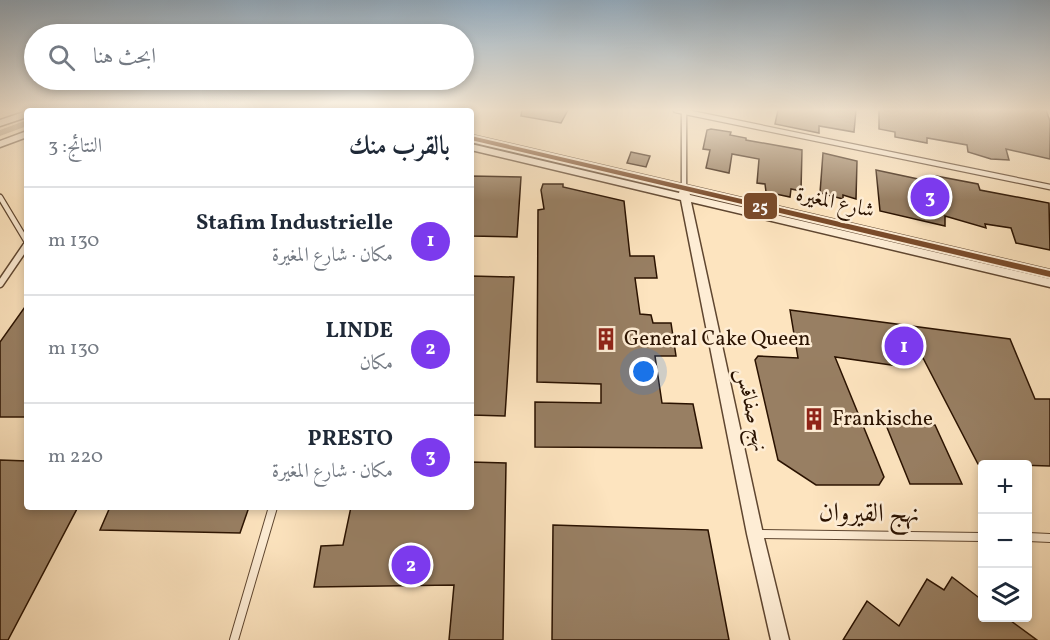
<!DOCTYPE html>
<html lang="ar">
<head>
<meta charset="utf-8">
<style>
	:root { --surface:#fff; --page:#f2f2f3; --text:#1f2937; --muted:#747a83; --line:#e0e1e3; --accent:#7c3aed }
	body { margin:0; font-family:Vollkorn,Amiri,serif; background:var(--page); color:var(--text); direction:rtl }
	.controls { position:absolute; right:18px; bottom:18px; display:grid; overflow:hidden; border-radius:6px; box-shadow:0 3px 9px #0003 }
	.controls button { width:54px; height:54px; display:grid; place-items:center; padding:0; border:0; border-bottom:2px solid var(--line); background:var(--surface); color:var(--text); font:30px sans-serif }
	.you { position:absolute; left:644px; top:372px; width:21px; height:21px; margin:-15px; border:4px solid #fff; border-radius:50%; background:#1a73e8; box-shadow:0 0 0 9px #1a73e833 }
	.badge { display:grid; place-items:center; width:39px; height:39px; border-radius:50%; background:var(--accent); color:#fff; font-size:20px; font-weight:700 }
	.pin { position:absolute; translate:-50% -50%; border:3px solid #fff; box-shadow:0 2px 6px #0006 }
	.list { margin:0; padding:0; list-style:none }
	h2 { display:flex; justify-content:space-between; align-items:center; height:78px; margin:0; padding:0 24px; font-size:26px }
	h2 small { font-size:20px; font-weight:400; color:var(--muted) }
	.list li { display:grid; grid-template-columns:39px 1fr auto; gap:18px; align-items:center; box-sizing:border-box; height:108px; padding:0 24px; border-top:2px solid var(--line) }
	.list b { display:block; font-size:22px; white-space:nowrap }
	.list p { margin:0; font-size:20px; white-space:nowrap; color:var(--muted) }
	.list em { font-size:20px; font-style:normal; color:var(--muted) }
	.icon { flex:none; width:33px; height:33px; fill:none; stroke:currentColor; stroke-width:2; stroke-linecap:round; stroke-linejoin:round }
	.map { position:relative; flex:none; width:1050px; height:640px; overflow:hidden; direction:ltr }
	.search { position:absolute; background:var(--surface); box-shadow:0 3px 9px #0003; left:24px; top:24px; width:450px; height:66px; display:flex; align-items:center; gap:15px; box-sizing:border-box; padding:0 21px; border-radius:33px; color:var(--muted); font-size:22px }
	.panel { position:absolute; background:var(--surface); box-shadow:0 3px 9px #0003; left:24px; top:108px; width:450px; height:402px; border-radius:6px; direction:rtl }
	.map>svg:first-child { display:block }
</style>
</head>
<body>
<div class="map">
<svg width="1050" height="640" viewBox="0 0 1050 640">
	<rect width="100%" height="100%" fill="#fde4bf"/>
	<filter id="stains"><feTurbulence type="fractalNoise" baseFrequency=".00333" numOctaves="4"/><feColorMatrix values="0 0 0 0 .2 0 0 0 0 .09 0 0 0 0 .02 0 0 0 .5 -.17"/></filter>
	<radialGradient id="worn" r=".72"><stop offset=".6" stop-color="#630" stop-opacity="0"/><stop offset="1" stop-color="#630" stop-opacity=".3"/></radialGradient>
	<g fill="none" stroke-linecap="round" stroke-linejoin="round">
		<g fill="#b59d7e" fill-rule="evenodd">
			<path d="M57,110H69L56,111Z"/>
			<path d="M27,120V126L0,136V130Z"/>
		</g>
	</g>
	<g fill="#987f63" stroke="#2a1200" stroke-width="1.5">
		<path d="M522,110H568L561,123L521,116Z"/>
		<path d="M778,110H856L854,132L819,126V133L775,124Z"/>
		<path d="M879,110H1046L1050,121V159L1006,149L1009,160L991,159L968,152L967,145L927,138V143L895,137V132L879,129Z"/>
		<path d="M711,129L731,132L730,135L746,138V140L802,150L801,191L791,189L790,197L766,192L765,184L757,183L759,159L732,154L729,173L706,168L710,150L703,149L707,130Z"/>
		<path d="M631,152L650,156L646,167L627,163Z"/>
		<path d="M823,153L857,161L856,199L843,195V199L820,193Z"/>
		<path d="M876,170L937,183L936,176L978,184L980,190L1049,203L1050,250L1016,243L1011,228L985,224L986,228L945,216V226L880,211Z"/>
		<path d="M471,176L521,177L517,237L471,236Z"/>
		<path d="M543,184H563V187L624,201L630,256H654L657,278H635L640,314L651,315L653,323H671L676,356H655L662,403L693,404L702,448L535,447V402L601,403V384L537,382L538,210L544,209L541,190Z"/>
		<path d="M471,276L514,277L505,416L471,415Z"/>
		<path d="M27,304V417H0V342Z"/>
		<path d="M790,310L1010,339L1035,399H1050V466L978,464L923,358L905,367L835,357L884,477L879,485H816L778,460L755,360L758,356L798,358Z"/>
		<path d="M886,425H935L962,484H910Z"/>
		<path d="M0,460L27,461V507H78L8,640H0Z"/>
		<path d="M471,462L506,463L503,640H449L454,585L314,587L321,546L343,545L351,507H471Z"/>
		<path d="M110,507H249L240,533L100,530Z"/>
		<path d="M553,525L708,530L729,640H552Z"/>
		<path d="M952,577L982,600V618H1007L1037,640H843L867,601L899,626L927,579L944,590Z"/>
	</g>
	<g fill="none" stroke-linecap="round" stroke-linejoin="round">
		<g stroke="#5f4630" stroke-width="7">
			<g id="service-far2">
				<path d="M676,110L1050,187"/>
				<path d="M684,111V187"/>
				<path d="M0,197L27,242L25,248"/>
			</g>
		</g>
		<g stroke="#5f4630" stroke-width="9">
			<path id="service-far1" d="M0,284L26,246"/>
		</g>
		<g stroke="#5f4630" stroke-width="10">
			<g id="service">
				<path d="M756,534L982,537"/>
				<path d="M1028,537L1050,538"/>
				<path d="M234,640L273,507"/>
			</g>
		</g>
		<g stroke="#5f4630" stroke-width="3">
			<g id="minor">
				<path d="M85,110H96L85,111Z"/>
				<rect x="309" y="110" width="12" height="1"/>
				<rect x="347" y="110" width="13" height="1"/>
				<path d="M27,111V117L0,126V120Z"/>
				<path d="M27,131V137L0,147V141Z"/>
				<path d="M471,135L1050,270V278L689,192L690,195L1050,279V287L691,202L763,534L789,640H771L747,534L681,200L471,150V144L679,193L680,190L471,141Z"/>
			</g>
		</g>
		<use href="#service-far2" stroke="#feedd5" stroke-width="4.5"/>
		<use href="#service-far1" stroke="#feedd5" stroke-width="6"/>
		<use href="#service" stroke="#feedd5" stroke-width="8"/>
		<use href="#minor" fill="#feedd5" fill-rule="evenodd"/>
		<g stroke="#feedd5" stroke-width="4">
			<path id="bus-1" d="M471,136L1050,271V277L471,140Z"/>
		</g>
		<use href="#bus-1" fill="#7a4b2a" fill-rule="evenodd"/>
	</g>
	<linearGradient id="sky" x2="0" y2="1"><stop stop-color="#93abbe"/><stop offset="0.55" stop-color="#fef3e2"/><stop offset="1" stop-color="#fef3e2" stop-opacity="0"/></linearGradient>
	<rect width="1050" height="200" fill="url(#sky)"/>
	<defs>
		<g id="building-bare" transform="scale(1.8)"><path d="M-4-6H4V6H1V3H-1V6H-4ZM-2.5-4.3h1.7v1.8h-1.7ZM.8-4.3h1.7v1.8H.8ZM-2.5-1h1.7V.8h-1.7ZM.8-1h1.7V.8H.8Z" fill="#8f2418" stroke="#feedd5" stroke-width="2.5" paint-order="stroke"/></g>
	</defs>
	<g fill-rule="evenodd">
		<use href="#building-bare" x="606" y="339"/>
		<use href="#building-bare" x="814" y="419"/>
	</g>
	<g text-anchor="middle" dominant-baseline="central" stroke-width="5" stroke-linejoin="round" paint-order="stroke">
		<g font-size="21" fill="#2a1200" stroke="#feedd5">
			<text transform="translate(835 203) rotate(13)">شارع المغيرة</text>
			<text transform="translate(751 410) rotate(78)">نهج صفاقس</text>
		</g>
		<g font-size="21" fill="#2a1200" stroke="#feedd5" text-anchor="start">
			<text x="624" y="339">General Cake Queen</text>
			<text x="832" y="419">Frankische</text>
		</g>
		<g font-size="26" fill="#2a1200" stroke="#feedd5">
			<text transform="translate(869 514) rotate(1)">نهج القيروان</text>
		</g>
	</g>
	<rect stroke="#feedd5" stroke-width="2" x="743" y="192" width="35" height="28" rx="6" fill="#7a4b2a"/>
	<g font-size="16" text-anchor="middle" font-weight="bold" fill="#fff">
		<text x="760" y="212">25</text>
	</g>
	<rect width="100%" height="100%" filter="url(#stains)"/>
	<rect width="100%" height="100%" fill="url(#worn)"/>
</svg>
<div class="controls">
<button>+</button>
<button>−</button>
<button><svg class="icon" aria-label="layers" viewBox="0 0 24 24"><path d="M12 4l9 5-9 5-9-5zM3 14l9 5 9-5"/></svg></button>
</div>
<div class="you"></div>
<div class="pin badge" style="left:904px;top:346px">1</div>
<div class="pin badge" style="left:411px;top:565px">2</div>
<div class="pin badge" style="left:930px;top:197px">3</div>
<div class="search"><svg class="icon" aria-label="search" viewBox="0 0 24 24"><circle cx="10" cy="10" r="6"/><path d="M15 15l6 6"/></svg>ابحث هنا</div>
<section class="panel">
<h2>بالقرب منك<small>النتائج: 3</small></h2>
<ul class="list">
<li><span class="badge">1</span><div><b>Stafim Industrielle</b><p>مكان · شارع المغيرة</p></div><em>130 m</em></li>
<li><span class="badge">2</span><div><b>LINDE</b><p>مكان</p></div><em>130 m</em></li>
<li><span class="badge">3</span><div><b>PRESTO</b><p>مكان · شارع المغيرة</p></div><em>220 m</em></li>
</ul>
</section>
</div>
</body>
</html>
